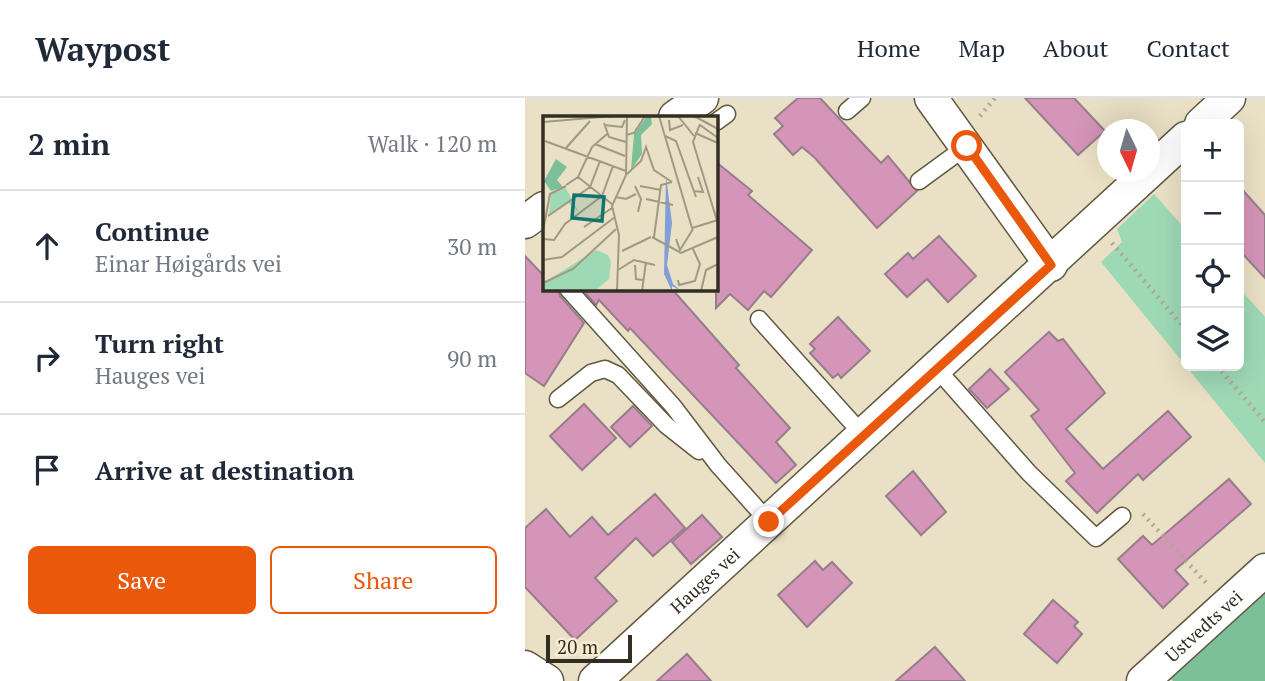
<!DOCTYPE html>
<html lang="en">
<head>
<meta charset="utf-8">
<style>
	:root { --surface:#fff; --page:#f6f6f7; --text:#1f2937; --muted:#747a83; --line:#e0e1e3; --accent:#ea580c }
	body { margin:0; font-family:"PT Serif",serif; background:var(--page); color:var(--text) }
	.controls { position:absolute; right:21px; top:21px; display:grid; overflow:hidden; border-radius:10px; box-shadow:0 7px 28px #0002 }
	.controls button { width:63px; height:63px; display:grid; place-items:center; padding:0; border:0; border-bottom:2px solid var(--line); background:var(--surface); color:var(--text); font:35px sans-serif }
	.compass { position:absolute; left:572px; top:21px; width:63px; height:63px; border-radius:50%; background:var(--surface); box-shadow:0 7px 28px #0002; rotate:175deg }
	.scale { position:absolute; left:21px; bottom:18px; width:86px; box-sizing:border-box; padding-left:7px; border:4px solid #322e23; border-top:0; font-size:19px; line-height:24px; white-space:nowrap; color:#322e23; -webkit-text-stroke:5px #f8edd2; paint-order:stroke }
	.stop { position:absolute; width:21px; height:21px; margin:-16px; border:5px solid #ea580c; border-radius:50%; background:#fff }
	.stop.end { background:#ea580c; border-color:#fff; box-shadow:0 2px 7px #0008 }
	.list { margin:0; padding:0; list-style:none }
	h2 { display:flex; justify-content:space-between; align-items:center; height:91px; margin:0; padding:0 28px; font-size:30px }
	h2 small { font-size:23px; font-weight:400; color:var(--muted) }
	.list li { display:grid; grid-template-columns:46px 1fr auto; gap:21px; align-items:center; box-sizing:border-box; height:112px; padding:0 28px; border-top:2px solid var(--line) }
	.list b { display:block; font-size:26px; white-space:nowrap }
	.list p { margin:0; font-size:23px; white-space:nowrap; color:var(--muted) }
	.list em { font-size:23px; font-style:normal; color:var(--muted) }
	.actions { display:flex; gap:14px; padding:21px 28px }
	.actions a { flex:1; padding:16px 0; border:2px solid var(--accent); border-radius:10px; text-align:center; font-size:24px; color:var(--accent) }
	.actions .main { background:var(--accent); color:#fff }
	.icon { flex:none; width:38px; height:38px; fill:none; stroke:currentColor; stroke-width:2; stroke-linecap:round; stroke-linejoin:round }
	.map { position:relative; flex:none; width:740px; height:583px; overflow:hidden }
	header { display:flex; align-items:center; gap:42px; box-sizing:border-box; height:98px; padding:0 35px; background:var(--surface); border-bottom:2px solid var(--line) }
	header strong { font-size:33px }
	nav { display:flex; gap:38px; margin-inline-start:auto; font-size:24px }
	main { display:flex }
	aside { flex:1; background:var(--surface) }
	.map>svg:first-child { display:block }
</style>
</head>
<body>
<header>
<strong>Waypost</strong>
<nav><a>Home</a><a>Map</a><a>About</a><a>Contact</a></nav>
</header>
<main>
<aside>
<h2>2 min<small>Walk · 120 m</small></h2>
<ul class="list">
<li><svg class="icon" aria-label="ahead" viewBox="0 0 24 24"><path d="M12 20V5M6 11l6-6 6 6"/></svg><div><b>Continue</b><p>Einar Høigårds vei</p></div><em>30 m</em></li>
<li><svg class="icon" aria-label="right" viewBox="0 0 24 24"><path d="M7 20v-9h11M14 6l5 5-5 5"/></svg><div><b>Turn right</b><p>Hauges vei</p></div><em>90 m</em></li>
<li><svg class="icon" aria-label="arrive" viewBox="0 0 24 24"><path d="M6 21V4h12l-3 4 3 4H6"/></svg><div><b>Arrive at destination</b></div></li>
</ul>
<div class="actions"><a class="main">Save</a><a>Share</a></div>
</aside>
<div class="map">
<svg width="740" height="583" viewBox="0 0 740 583">
	<rect width="100%" height="100%" fill="#eae0c5"/>
	<path fill="#9ed9b6" d="M629,96L661,132V268H714V190L740,219V365L576,164L597,144L592,131Z"/>
	<path fill="#7cc099" d="M740,486V583H648L644,579Z"/>
	<g fill="#d595b8" stroke="#977d8b" stroke-width="2">
		<path d="M273,0H295L356,65L363,58L392,93L352,130L290,60L277,49L268,57L249,36L258,28L250,20Z"/>
		<path d="M500,0H549L580,33L553,57Z"/>
		<path d="M191,64L227,93L223,97L287,152L246,199L239,193L223,212L205,196L191,210Z"/>
		<path d="M714,88L740,117V180L714,152Z"/>
		<path d="M414,138L451,178L423,204L402,181L382,199L360,176L383,155L388,161Z"/>
		<path d="M0,158L19,178V191H33L35,198L59,225L19,288L0,275Z"/>
		<path d="M57,191H147L214,267L211,270L265,330L251,344L271,367L251,385L105,230L103,233L74,202L71,207Z"/>
		<path d="M313,219L345,253L316,280L313,276L308,280L285,255L290,251L285,246Z"/>
		<path d="M524,234L533,243L538,241L580,295L541,331L578,371L643,313L666,339L618,382L613,376L572,415L541,383L550,375L506,318L514,312L480,274Z"/>
		<path d="M465,271L484,291L462,310L444,291Z"/>
		<path d="M59,306L91,340L57,372L25,338Z"/>
		<path d="M108,308L127,328L105,349L86,329Z"/>
		<path d="M388,373L421,414L396,437L361,398Z"/>
		<path d="M704,381L726,406L650,472L663,486L638,510L593,461L618,438L627,447Z"/>
		<path d="M130,396L160,430L128,458L111,440L70,480L92,503L50,542L0,489V430L21,411L45,439L67,419L83,437Z"/>
		<path d="M177,417L197,439L166,466L147,444Z"/>
		<path d="M290,463L298,472L307,464L327,485L282,529L253,497Z"/>
		<path d="M528,502L553,524L549,528L557,536L532,565L499,536Z"/>
		<path d="M410,549L440,583H371Z"/>
		<path d="M162,556L186,583H132Z"/>
	</g>
	<g fill="none" stroke-linecap="round" stroke-linejoin="round">
		<g stroke="#615841" stroke-width="19">
			<g id="service">
				<path d="M322,13L337,0"/>
				<path d="M191,24L202,16"/>
				<path d="M394,83L442,48"/>
				<path d="M43,191L148,308L193,367L244,424"/>
				<path d="M234,221L339,338"/>
				<path d="M412,271L504,375L571,440L597,418"/>
				<path d="M33,301L66,275L80,271L93,277L141,327L174,353"/>
			</g>
		</g>
		<g stroke="#615841" stroke-width="35">
			<g id="minor">
				<path d="M406,0L526,167"/>
				<path d="M150,19L177,0"/>
				<path d="M676,26L704,0"/>
				<path d="M0,124L19,110"/>
				<path d="M0,569L22,583"/>
				<path id="s1" d="M70,583L661,40"/>
				<path id="s2" d="M618,583L740,472"/>
			</g>
		</g>
		<g stroke="#b0a892" stroke-width="4.5" stroke-dasharray="2 5" stroke-linecap="butt">
			<path d="M455,18L470,0"/>
			<path d="M587,145L661,232"/>
			<path d="M692,268L740,324"/>
			<path d="M618,416L683,487"/>
		</g>
		<use href="#service" stroke="#fff" stroke-width="16"/>
		<use href="#minor" stroke="#fff" stroke-width="32"/>
	</g>
	<g fill="none" stroke-linecap="round" stroke-linejoin="round">
		<path stroke="#ea580c" stroke-width="9" d="M244,424L526,167L442,48"/>
	</g>
	<g text-anchor="middle" dominant-baseline="central" stroke-width="6" stroke-linejoin="round" paint-order="stroke">
		<g font-size="18" fill="#322e23" stroke="#f8edd2">
			<text stroke="none"><textPath href="#s1" startOffset="149">Hauges vei</textPath></text>
			<text stroke="none"><textPath href="#s2" startOffset="82">Ustvedts vei</textPath></text>
		</g>
	</g>
	<g transform="translate(18 18)">
		<rect width="175" height="175" fill="#eae0c5"/>
		<path d="M22,71L36,96L25,87L6,98L8,78ZM53,134L65,139L68,146L66,163L52,175H0V167Z" fill="#9ed9b6"/>
		<path d="M103,1H108L109,8L98,19L99,38L88,54L91,18ZM13,43L24,51L14,64L20,71L8,75L1,65Z" fill="#7cc099"/>
		<path d="M123,60L129,107L124,149L130,168L138,175L129,170V175L121,158Z" fill="#819fd7"/>
		<path fill="none" stroke="#a09984" stroke-width="2" d="M116,0L149,112L175,104M135,0L151,20M151,0L175,13M126,4L127,14L140,9M0,6L71,0M61,7L66,21L83,26M157,8L150,26L175,108M61,9L79,11L82,4M157,9L175,22M152,17L175,27M83,19L91,17L102,0M122,20L133,25L153,81M2,25L83,55M52,28L82,40M23,32L47,5M84,58L98,45L103,31L111,54L129,66M35,61L69,88M23,69L35,61L49,31L64,18M92,70L98,83L95,96M97,70L118,74M151,75L160,76L155,61M73,81L83,83L93,78M103,83L130,89M5,100L47,71L57,45M41,111L69,92M0,115L7,78L23,70M109,121L138,137L175,121M111,121L118,69L129,66M0,123L11,124L22,108L59,80L70,50M133,123L137,134L150,113M79,135L108,121M0,144L19,141L72,101M92,149L93,163L100,164M75,154L91,144L112,149M135,164L136,169L152,165L157,148L150,133M0,167L30,153L73,113M74,175L76,119L69,90L83,59L84,0M99,175L103,146M158,175L163,154L175,148"/>
		<path fill="#0f766e" fill-opacity="0.15" stroke="#0f766e" stroke-width="3.5" d="M31,79L61,81L59,105L29,102Z"/>
		<rect width="175" height="175" fill="none" stroke="#322e23" stroke-width="3.5"/>
	</g>
</svg>
<div class="controls">
<button>+</button>
<button>−</button>
<button><svg class="icon" aria-label="locate" viewBox="0 0 24 24"><circle cx="12" cy="12" r="6"/><path d="M12 2v4M12 18v4M2 12h4M18 12h4"/></svg></button>
<button><svg class="icon" aria-label="layers" viewBox="0 0 24 24"><path d="M12 4l9 5-9 5-9-5zM3 14l9 5 9-5"/></svg></button>
</div>
<svg class="compass" viewBox="-18 -18 36 36"><path d="M0-13l5 13h-10z" fill="#e53935"/><path d="M0 13l5-13h-10z" fill="#747a83"/></svg>
<div class="scale">20 m</div>
<div class="stop" style="left:442px;top:48px"></div>
<div class="stop end" style="left:244px;top:424px"></div>
</div>
</main>
</body>
</html>
